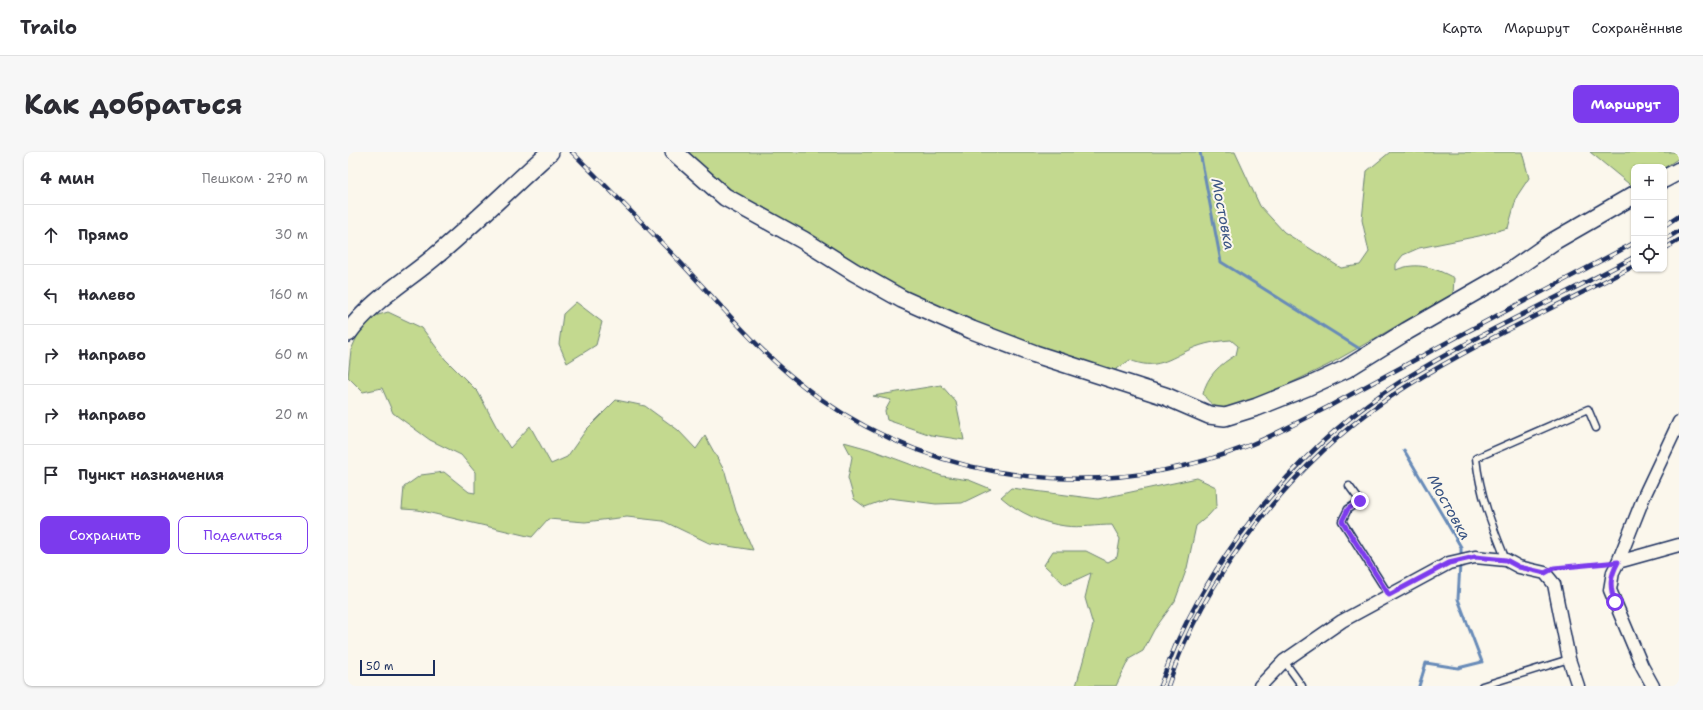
<!DOCTYPE html>
<html lang="ru">
<head>
<meta charset="utf-8">
<style>
	:root { --surface:#fff; --page:#f7f7f7; --text:#2b2b33; --muted:#7c7c81; --line:#e1e1e2; --accent:#7c3aed }
	body { margin:0; font-family:"Shantell Sans",sans-serif; background:var(--page); color:var(--text) }
	.controls { position:absolute; right:12px; top:12px; display:grid; overflow:hidden; border-radius:8px; box-shadow:0 1px 3px #0004 }
	.controls button { width:36px; height:36px; display:grid; place-items:center; padding:0; border:0; border-bottom:1px solid var(--line); background:var(--surface); color:var(--text); font:20px sans-serif }
	.scale { position:absolute; left:12px; bottom:10px; width:75px; box-sizing:border-box; padding-left:4px; border:2px solid #1b2f5e; border-top:0; font-size:11px; line-height:14px; white-space:nowrap; color:#1b2f5e; -webkit-text-stroke:3px #fbf7ec; paint-order:stroke }
	.stop { position:absolute; width:12px; height:12px; margin:-9px; border:3px solid #7c3aed; border-radius:50%; background:#fff }
	.stop.end { background:#7c3aed; border-color:#fff; box-shadow:0 1px 4px #0008 }
	.list { margin:0; padding:0; list-style:none }
	h2 { display:flex; justify-content:space-between; align-items:center; height:52px; margin:0; padding:0 16px; font-size:17px }
	h2 small { font-size:13px; font-weight:400; color:var(--muted) }
	.list li { display:grid; grid-template-columns:26px 1fr auto; gap:12px; align-items:center; box-sizing:border-box; height:60px; padding:0 16px; border-top:1px solid var(--line) }
	.list b { display:block; font-size:15px; white-space:nowrap }
	.list em { font-size:13px; font-style:normal; color:var(--muted) }
	.actions { display:flex; gap:8px; padding:12px 16px }
	.actions a { flex:1; padding:9px 0; border:1px solid var(--accent); border-radius:8px; text-align:center; font-size:14px; color:var(--accent) }
	.actions .main { background:var(--accent); color:#fff }
	.icon { flex:none; width:22px; height:22px; fill:none; stroke:currentColor; stroke-width:2; stroke-linecap:round; stroke-linejoin:round }
	.map { position:relative; flex:none; width:1331px; height:534px; overflow:hidden; border-radius:8px }
	header { display:flex; align-items:center; gap:24px; box-sizing:border-box; height:56px; padding:0 20px; background:var(--surface); border-bottom:1px solid var(--line) }
	header strong { font-size:19px }
	nav { display:flex; gap:22px; margin-inline-start:auto; font-size:14px }
	.intro { display:flex; align-items:center; justify-content:space-between; box-sizing:border-box; height:96px; padding:0 24px }
	h1 { margin:0; font-size:28px }
	.button { padding:10px 18px; border-radius:8px; background:var(--accent); color:#fff; font-size:14px; font-weight:700 }
	main { display:flex; gap:24px; padding:0 24px }
	aside { flex:1; background:var(--surface); border-radius:8px; box-shadow:0 1px 3px #0004 }
	.map>svg:first-child { display:block }
</style>
</head>
<body>
<header>
<strong>Trailo</strong>
<nav><a>Карта</a><a>Маршрут</a><a>Сохранённые</a></nav>
</header>
<div class="intro"><h1>Как добраться</h1><a class="button">Маршрут</a></div>
<main>
<aside>
<h2>4 мин<small>Пешком · 270 m</small></h2>
<ul class="list">
<li><svg class="icon" aria-label="ahead" viewBox="0 0 24 24"><path d="M12 20V5M6 11l6-6 6 6"/></svg><div><b>Прямо</b></div><em>30 m</em></li>
<li><svg class="icon" aria-label="left" viewBox="0 0 24 24"><path d="M17 20v-9H6M10 6l-5 5 5 5"/></svg><div><b>Налево</b></div><em>160 m</em></li>
<li><svg class="icon" aria-label="right" viewBox="0 0 24 24"><path d="M7 20v-9h11M14 6l5 5-5 5"/></svg><div><b>Направо</b></div><em>60 m</em></li>
<li><svg class="icon" aria-label="right" viewBox="0 0 24 24"><path d="M7 20v-9h11M14 6l5 5-5 5"/></svg><div><b>Направо</b></div><em>20 m</em></li>
<li><svg class="icon" aria-label="arrive" viewBox="0 0 24 24"><path d="M6 21V4h12l-3 4 3 4H6"/></svg><div><b>Пункт назначения</b></div></li>
</ul>
<div class="actions"><a class="main">Сохранить</a><a>Поделиться</a></div>
</aside>
<div class="map">
<svg width="1331" height="534" viewBox="0 0 1331 534">
	<rect width="100%" height="100%" fill="#fbf7ec"/>
	<filter id="ink" filterUnits="userSpaceOnUse"><feTurbulence type="fractalNoise" baseFrequency=".025" numOctaves="2"/><feDisplacementMap in="SourceGraphic" scale="8" xChannelSelector="R" yChannelSelector="G"/><feConvolveMatrix kernelMatrix="1 2 1 2 8 2 1 2 1" color-interpolation-filters="sRGB"/></filter>
	<g filter="url(#ink)">
		<g fill="#c3d98f" stroke="#6f8476">
			<path d="M326,0H887L912,54L936,80L993,116L1012,113L1021,100L1014,68L1019,19L1042,0H1174L1181,26L1169,44L1160,76L1131,84L1071,96L1055,103L1048,112V118C1069,109 1087,116 1106,126L1105,142L980,213L887,258C872,257 864,256 855,242C859,224 872,212 888,203L890,194L883,188C870,189 856,191 843,197C821,207 808,219 782,208L757,225L624,178L455,88Z"/>
			<path d="M1242,0H1331V6L1316,16L1286,15V36Z"/>
			<path d="M228,150L254,170L248,193L219,211L211,192L215,162Z"/>
			<path d="M40,160L74,176L97,207L130,240L148,274L162,296L182,274L203,312L219,305L238,278L268,248L297,254L330,278L348,297L357,284L377,320L388,359L405,398L361,391L315,369L279,365L237,370L200,367L184,385L70,358L54,357L56,335L73,323L96,320L121,340L127,341V320L113,303L82,288L45,261L34,236L15,240L0,225L3,198L17,167Z"/>
			<path d="M593,233L608,250L616,288L583,283L539,268L537,259L543,248L525,244Z"/>
			<path d="M496,290L521,297L594,324L621,328L643,337L614,351L588,352L541,346L517,355L506,347L500,326L504,305Z"/>
			<path d="M849,326L868,335L869,354L860,364L848,374L839,416L827,449L806,478L795,499L781,507L768,534H728L745,473L737,446L743,421L717,433L696,413L705,399H738L760,410L769,405L772,387L764,373C749,373 732,376 717,374C694,371 671,361 653,345L663,336L750,347Z"/>
		</g>
		<g fill="none" stroke-linecap="round" stroke-linejoin="round">
			<g stroke="#678bb8" stroke-width="3">
				<path d="M852,0L873,110L1012,197"/>
				<path d="M1056,298L1113,395V405"/>
				<path d="M1071,534L1078,511L1110,516L1134,510L1110,447L1112,412"/>
			</g>
			<g stroke="#1b2f5e" stroke-width="9">
				<g id="lane">
					<path d="M1001,334L1012,349L1000,357L994,369L1041,443"/>
					<path d="M1158,408C1144,373 1132,344 1128,306L1240,257L1248,276"/>
					<path d="M936,509L954,534"/>
					<path d="M1134,534L1221,507"/>
				</g>
			</g>
			<g stroke="#1b2f5e" stroke-width="15">
				<g id="street">
					<path d="M1270,410L1297,342L1331,270"/>
					<path d="M912,534L936,509L994,469L1101,411L1127,405L1158,408L1171,415L1197,421L1206,432L1221,507L1230,534"/>
					<path d="M1305,534L1294,514L1262,438L1265,420L1270,410L1331,393"/>
				</g>
			</g>
			<g stroke="#1b2f5e" stroke-width="20">
				<g id="secondary">
					<path d="M326,0L377,45L455,88L506,120L554,147L624,178L687,202L817,244L861,263L877,265L909,255L959,235L998,217L1059,179L1160,121L1206,89L1286,43"/>
					<path d="M1316,27L1331,19"/>
					<path d="M0,181C22,150 55,131 84,107C125,73 163,35 202,0"/>
				</g>
			</g>
			<path stroke="#1b2f5e" stroke-width="2" stroke-dasharray="3 3" stroke-linecap="butt" d="M1207,416L1258,411"/>
			<use href="#lane" stroke="#fbf7ec" stroke-width="6"/>
			<use href="#street" stroke="#fbf7ec" stroke-width="12"/>
			<use href="#secondary" stroke="#fbf7ec" stroke-width="17"/>
			<g stroke="#1b2f5e" stroke-width="4.5">
				<g id="rail">
					<path d="M224,0C261,37 297,73 333,111C377,158 417,207 470,245C598,335 757,350 902,293C929,282 954,268 980,255C1014,236 1049,218 1083,199C1151,162 1219,127 1286,91"/>
					<path d="M1316,74L1331,64"/>
					<path d="M1316,88L1331,79"/>
					<path d="M1316,97L1331,88"/>
					<path d="M812,534C818,519 823,503 830,488C878,385 958,289 1055,228C1129,182 1209,147 1286,105"/>
					<path d="M820,534C825,520 830,505 836,492C882,390 964,293 1059,234C1132,189 1210,154 1286,114"/>
				</g>
			</g>
			<use href="#rail" stroke="#fbf7ec" stroke-width="3" stroke-dasharray="9" stroke-linecap="butt"/>
		</g>
	</g>
	<g fill="none" stroke-linecap="round" stroke-linejoin="round" filter="url(#ink)">
		<path stroke="#7c3aed" stroke-width="5" d="M1012,349L1000,357L994,369L1041,443L1101,411L1127,405L1158,408L1171,415L1197,421L1206,416L1270,410C1262,425 1261,434 1267,450"/>
	</g>
	<g text-anchor="middle" dominant-baseline="central" stroke-width="4" stroke-linejoin="round" paint-order="stroke">
		<g font-size="15" font-style="italic" fill="#3a5584" stroke="#fbf7ec">
			<text transform="translate(875 62) rotate(79)">Мостовка</text>
			<text transform="translate(1101 355) rotate(61)">Мостовка</text>
		</g>
	</g>
</svg>
<div class="controls">
<button>+</button>
<button>−</button>
<button><svg class="icon" aria-label="locate" viewBox="0 0 24 24"><circle cx="12" cy="12" r="6"/><path d="M12 2v4M12 18v4M2 12h4M18 12h4"/></svg></button>
</div>
<div class="scale">50 m</div>
<div class="stop" style="left:1267px;top:450px"></div>
<div class="stop end" style="left:1012px;top:349px"></div>
</div>
</main>
</body>
</html>
